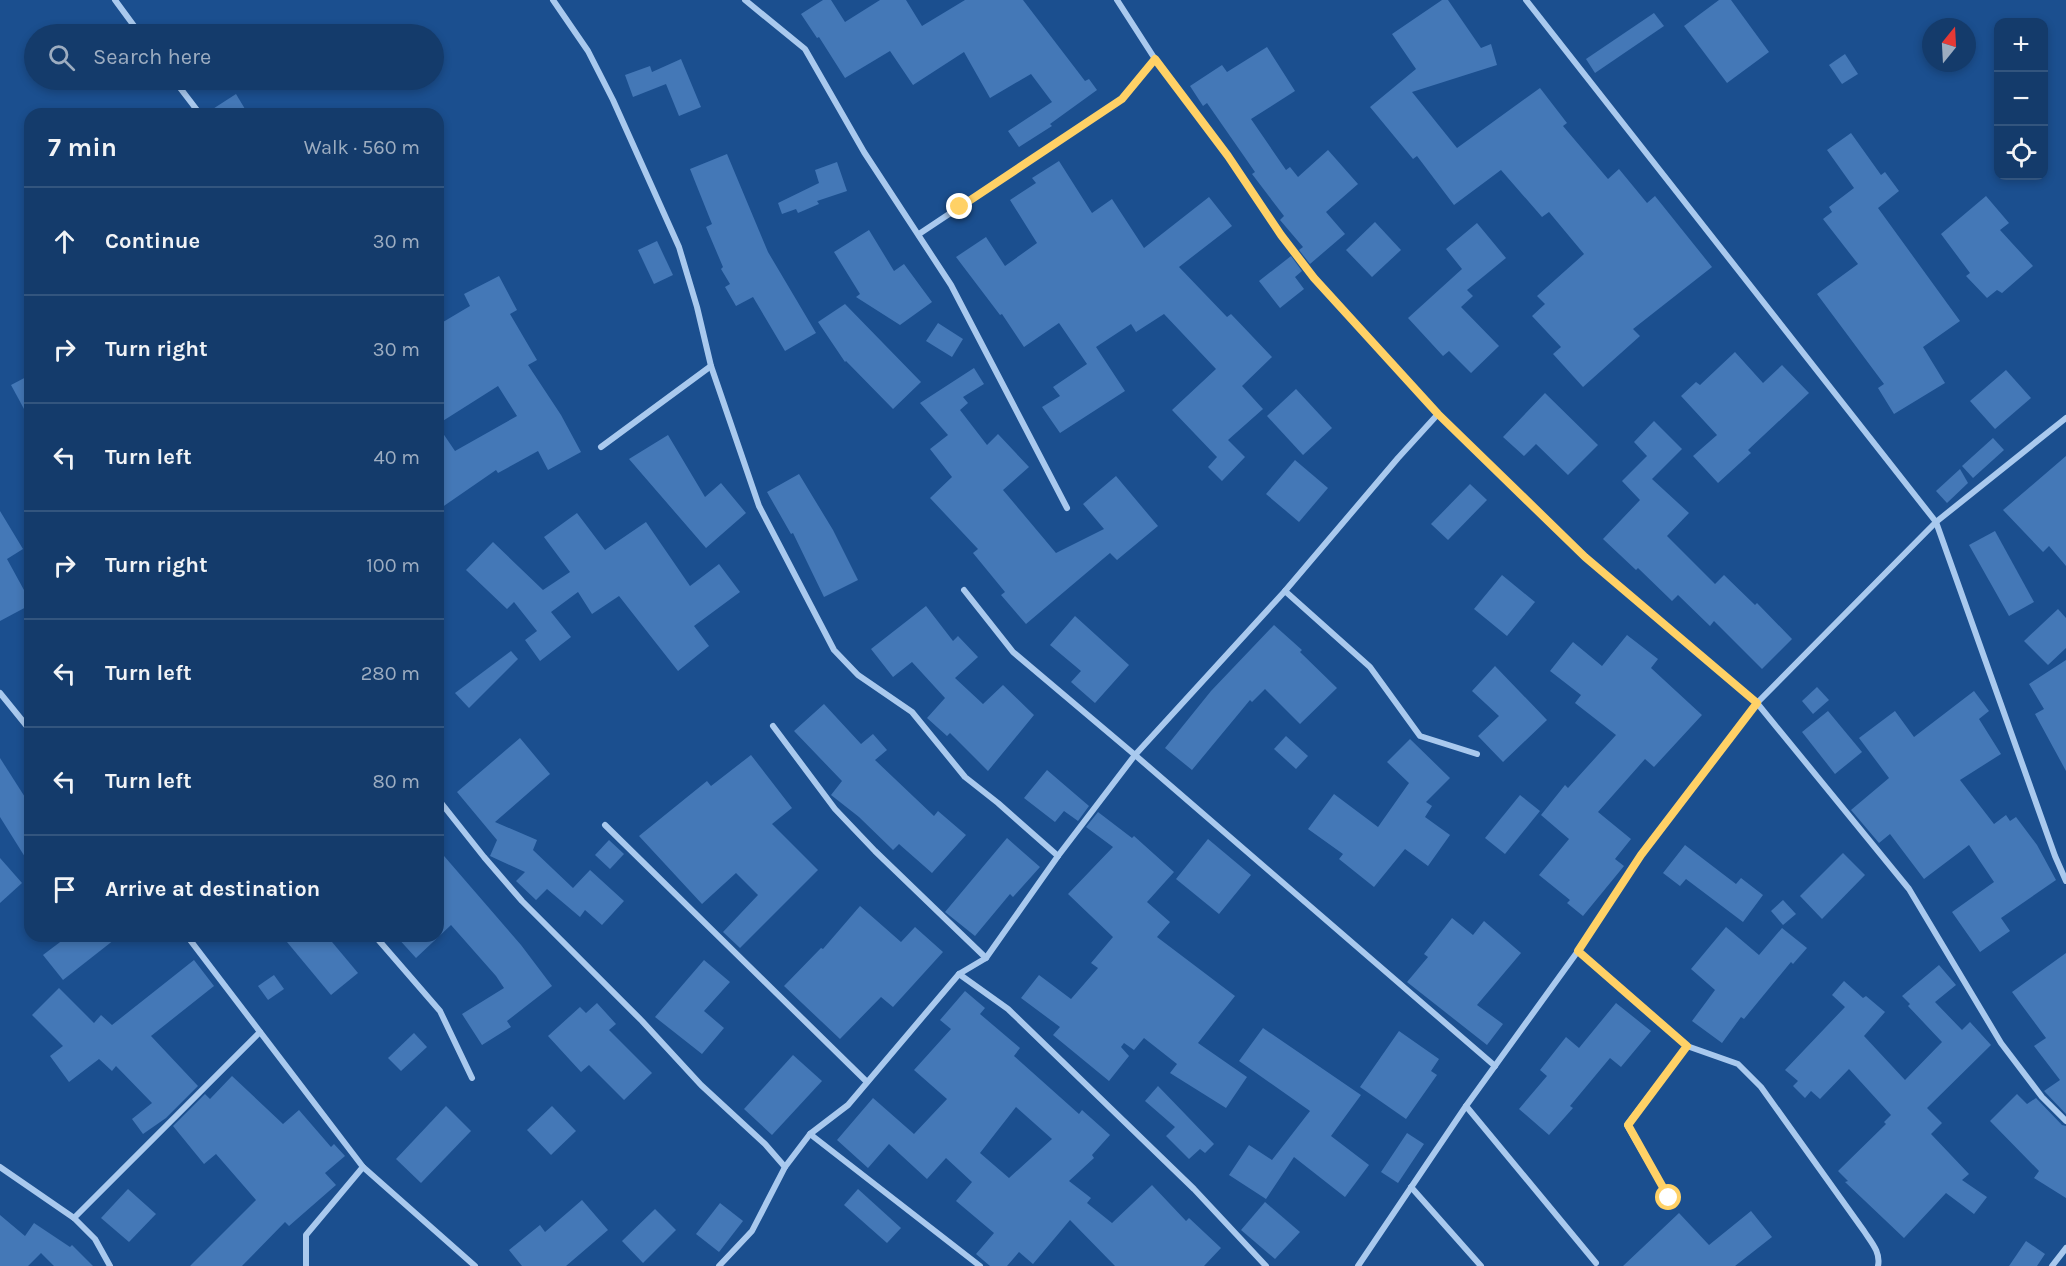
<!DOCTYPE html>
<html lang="en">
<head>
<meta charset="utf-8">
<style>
	:root { --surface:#143b6b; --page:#1d4271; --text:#f1f3f6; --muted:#9dadc1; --line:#33557e }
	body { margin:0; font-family:Karla,sans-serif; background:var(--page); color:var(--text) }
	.controls { position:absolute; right:18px; top:18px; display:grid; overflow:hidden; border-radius:12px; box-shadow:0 3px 9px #0003 }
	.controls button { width:54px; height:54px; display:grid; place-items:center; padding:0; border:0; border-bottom:2px solid var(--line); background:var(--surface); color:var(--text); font:30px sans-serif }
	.compass { position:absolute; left:1922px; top:18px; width:54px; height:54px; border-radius:50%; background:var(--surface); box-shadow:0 3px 9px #0003; rotate:18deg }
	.stop { position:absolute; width:18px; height:18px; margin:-14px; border:4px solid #ffd166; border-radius:50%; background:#fff }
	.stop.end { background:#ffd166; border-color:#fff; box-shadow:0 2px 6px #0008 }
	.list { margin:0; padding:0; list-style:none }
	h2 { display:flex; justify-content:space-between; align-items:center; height:78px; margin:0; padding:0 24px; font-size:26px }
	h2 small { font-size:20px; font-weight:400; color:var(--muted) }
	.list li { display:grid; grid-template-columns:39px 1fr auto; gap:18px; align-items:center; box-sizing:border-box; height:108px; padding:0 24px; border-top:2px solid var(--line) }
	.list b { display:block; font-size:22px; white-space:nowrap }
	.list em { font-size:20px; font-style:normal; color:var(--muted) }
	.icon { flex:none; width:33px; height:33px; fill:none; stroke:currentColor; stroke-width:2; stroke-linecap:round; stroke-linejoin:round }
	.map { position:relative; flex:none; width:2066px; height:1266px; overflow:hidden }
	.search { position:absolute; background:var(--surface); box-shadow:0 3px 9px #0003; left:24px; top:24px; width:420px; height:66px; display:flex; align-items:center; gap:15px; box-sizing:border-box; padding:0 21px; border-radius:33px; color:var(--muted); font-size:22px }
	.panel { position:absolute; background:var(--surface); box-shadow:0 3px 9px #0003; left:24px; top:108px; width:420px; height:834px; border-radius:18px }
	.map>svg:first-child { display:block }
</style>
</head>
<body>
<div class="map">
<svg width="2066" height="1266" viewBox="0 0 2066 1266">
	<rect width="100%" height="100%" fill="#1b4f8f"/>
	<g fill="#4478b7" fill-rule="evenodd">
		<path d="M823,0H831L845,22L880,0H906L922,26L965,0H1023L1085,81L1089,79L1097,90L1050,124L1052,126L1019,147L1008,131L1052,102L1031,74L990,98L964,52L913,85L890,51L845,78L819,37L817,38L801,14Z"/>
		<path d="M1442,0H1448L1481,48L1491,44L1497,65L1412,92L1457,148L1540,88L1567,123L1563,126L1608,179L1619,169L1647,203L1655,196L1712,267L1633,329L1640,336L1583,387L1553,354L1561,347L1532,316L1545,304L1537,296L1584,254L1549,212L1542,217L1501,170L1454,205L1417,156L1413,159L1370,107L1416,69L1392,34Z"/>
		<path d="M1719,0H1731L1769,52L1727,83L1684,26Z"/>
		<path d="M1654,13L1664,26L1595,73L1586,59Z"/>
		<path d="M1267,47L1295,91L1251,119L1286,170L1290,167L1298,177L1328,150L1358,184L1326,212L1345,234L1310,264L1299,250L1303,247L1280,220L1284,216L1252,174L1255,172L1207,103L1203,106L1190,86L1222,65L1227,72Z"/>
		<path d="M1845,54L1858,74L1842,84L1829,65Z"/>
		<path d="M681,59L701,107L679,116L666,84L633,97L625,75L650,66L652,72Z"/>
		<path d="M236,94L248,114H205Z"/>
		<path d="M1851,133L1881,175L1885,172L1899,191L1878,208L1960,321L1923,347L1945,383L1894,414L1878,388L1884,384L1817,294L1858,264L1823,219L1832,212L1829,207L1854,188L1827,150Z"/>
		<path d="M727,154L768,252L816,333L785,351L753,297L736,306L725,287L730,284L721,269L723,267L706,227L712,224L690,169Z"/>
		<path d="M1059,161L1092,213L1112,199L1144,248L1209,197L1232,226L1179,267L1227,317L1231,314L1272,357L1242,386L1263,409L1228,440L1245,457L1222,481L1208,467L1217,457L1172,410L1216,369L1164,314L1136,332L1131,324L1096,347L1125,391L1060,433L1042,407L1060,396L1053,387L1087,364L1059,323L1024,347L1002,314L1000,315L956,257L986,237L1005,266L1037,243L1010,200L1036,183L1032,178Z"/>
		<path d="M837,162L847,191L817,201L819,204L798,213L796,209L782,214L778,203L819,183L815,170Z"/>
		<path d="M1986,196L2009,223L2000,230L2033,266L2002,293L1997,290L1987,298L1966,276L1970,273L1941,234Z"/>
		<path d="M1375,222L1401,250L1372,277L1346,250Z"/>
		<path d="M1477,223L1506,258L1467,290L1473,296L1461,307L1499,346L1471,373L1449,351L1443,356L1408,318L1462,269L1446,249Z"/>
		<path d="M869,230L894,271L904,264L932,302L900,325L856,297L860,294L834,252Z"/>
		<path d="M657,241L673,275L654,284L638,250Z"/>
		<path d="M1291,256L1302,271L1295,277L1304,289L1280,308L1259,281Z"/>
		<path d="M499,276L517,310L510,314L537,360L528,365L561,415L581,452L548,470L538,451L498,473L496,470L438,510V426L455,451L517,416L498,386L438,424V325L470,306L464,294Z"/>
		<path d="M845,304L921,382L893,409L846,361L845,362L818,322Z"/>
		<path d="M938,323L963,339L952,357L926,341Z"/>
		<path d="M1735,352L1763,383L1782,365L1809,393L1748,450L1751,453L1718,483L1693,456L1717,435L1681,396L1696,382L1700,385Z"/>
		<path d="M974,368L984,384L963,397L968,403L960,410L987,445L998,434L1029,467L1003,490L1056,553L1104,529L1083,504L1116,476L1158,526L1117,560L1110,553L1026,624L1001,595L1005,592L973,553L978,549L930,498L952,477L930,449L948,435L920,403Z"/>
		<path d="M2006,370L2031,398L1995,429L1970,401Z"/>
		<path d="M30,375V420L11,385Z"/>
		<path d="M1296,389L1332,428L1303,455L1267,416Z"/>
		<path d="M1545,393L1598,445L1568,475L1536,444L1524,456L1503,437Z"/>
		<path d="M1654,421L1682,449L1652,479L1689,513L1667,536L1715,584L1724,575L1755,605L1757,603L1792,639L1762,669L1714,621L1710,626L1678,595L1672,601L1638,568L1636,570L1603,539L1640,500L1622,481L1647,456L1634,442Z"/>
		<path d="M668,435L705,497L721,483L746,513L706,548L629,459Z"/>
		<path d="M1993,438L2004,450L1973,478L1962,466Z"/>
		<path d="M2066,456V566L2049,546L2043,552L2003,510Z"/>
		<path d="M1295,460L1328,488L1299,522L1266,494Z"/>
		<path d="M1960,469L1968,483L1947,503L1936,491Z"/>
		<path d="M799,474L833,530L858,580L824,597L793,533L791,534L767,492Z"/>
		<path d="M1470,484L1487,500L1448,540L1431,524Z"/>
		<path d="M0,511L23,549L7,559L30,601V605L0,621Z"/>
		<path d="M577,513L605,550L646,522L690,586L719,564L740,592L694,626L709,646L678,671L619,596L592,614L578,592L551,612L571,637L540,661L525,640L537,631L514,602L507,609L466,570L493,542L543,590L570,572L544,537Z"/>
		<path d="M1995,531L2034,602L2009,616L1969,545Z"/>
		<path d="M1502,575L1535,602L1507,636L1474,609Z"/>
		<path d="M926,606L953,641L958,636L978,657L955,678L983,704L1003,685L1034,715L988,771L950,733L947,736L927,718L945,698L912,662L893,677L871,649Z"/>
		<path d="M2058,609L2066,618V648L2048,665L2024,641Z"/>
		<path d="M1075,616L1129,665L1095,703L1071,682L1081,671L1050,645Z"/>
		<path d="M1274,625L1302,650L1300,652L1337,688L1300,724L1265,689L1252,702L1250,700L1192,770L1165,748L1211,691Z"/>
		<path d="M1627,635L1658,659L1651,668L1702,715L1654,767L1645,759L1598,812L1631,839L1615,859L1624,866L1583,916L1567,903L1570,900L1539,875L1569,839L1541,815L1565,785L1568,788L1616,735L1575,703L1581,695L1550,671L1573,642L1602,666Z"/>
		<path d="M511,651L518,659L469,708L455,693Z"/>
		<path d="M2066,660V771L2035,714L2044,709L2029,684Z"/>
		<path d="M1495,666L1547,720L1503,762L1478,736L1499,716L1472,691Z"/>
		<path d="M1817,687L1829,700L1813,714L1802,701Z"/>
		<path d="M1974,691L1989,711L1979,719L2001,754L1960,780L1994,824L2006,815L2010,821L2016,817L2037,845L2056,880L2001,918L2010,931L1980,952L1952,912L1994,882L1969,845L1924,879L1890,834L1879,843L1851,810L1889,778L1859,738L1895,711L1914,737Z"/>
		<path d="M824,704L861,744L873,734L887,750L875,760L934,816L938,811L966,835L932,873L899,844L893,850L859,817L831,795L842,781L794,731Z"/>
		<path d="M1828,711L1862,752L1835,774L1802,732Z"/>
		<path d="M1286,736L1308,756L1296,769L1274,749Z"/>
		<path d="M520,738L550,774L495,822L537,840L533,850L573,888L590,870L624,901L602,925L585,910L580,917L547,889L536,900L516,881L525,872L490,856L497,840L457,792Z"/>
		<path d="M1410,739L1450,778L1426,802L1432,806L1425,817L1450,835L1428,866L1405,849L1374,887L1339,859L1343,854L1308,829L1334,794L1378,827L1409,783L1387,762Z"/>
		<path d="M751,755L792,808L772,824L818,870L740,948L723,932L758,895L736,873L702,904L639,836L707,781L711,786Z"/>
		<path d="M0,758L30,805V865L0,817Z"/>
		<path d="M1047,770L1089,806L1078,821L1064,811L1055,822L1024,798Z"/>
		<path d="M1520,795L1540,811L1505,854L1485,838Z"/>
		<path d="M1098,812L1132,838L1134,836L1174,872L1147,902L1170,922L1157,937L1235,996L1198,1043L1247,1077L1226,1108L1170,1073L1177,1064L1144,1038L1134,1050L1124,1043L1121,1047L1129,1056L1109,1081L1053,1035L1060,1027L1021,998L1039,975L1071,999L1098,968L1091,963L1113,937L1068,894L1113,847L1086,827Z"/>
		<path d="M1007,838L1040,867L1013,897L1010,894L975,936L945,912Z"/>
		<path d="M1208,839L1251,875L1219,914L1176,879Z"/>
		<path d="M609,840L624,854L610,869L595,855Z"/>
		<path d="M1685,845L1736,884L1741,878L1763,895L1743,922L1686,879L1680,886L1663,873Z"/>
		<path d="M438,849L521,945L552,986L507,1021L511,1027L482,1045L462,1014L504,988L496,976L451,925L416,958L396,936H438Z"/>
		<path d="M1843,853L1865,875L1822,919L1800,896Z"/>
		<path d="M0,858L22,883L0,903Z"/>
		<path d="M1783,900L1796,914L1783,925L1771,911Z"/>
		<path d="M860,906L901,942L915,927L943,952L893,1007L881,997L840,1039L784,986L821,948L823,949Z"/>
		<path d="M1452,918L1473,935L1484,921L1521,953L1477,1005L1503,1024L1487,1045L1407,982L1428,957L1424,954Z"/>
		<path d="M1726,927L1759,955L1782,928L1807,948L1793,964L1791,962L1744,1019L1741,1017L1722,1043L1692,1021L1715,990L1691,969Z"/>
		<path d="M68,936H119L63,980L43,955Z"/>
		<path d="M282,936H327L358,973L331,995Z"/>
		<path d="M2066,953V1114L2044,1091L2060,1080L2034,1046L2046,1038L2012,992Z"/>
		<path d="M194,960L214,986L151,1036L198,1086L166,1118L143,1134L132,1119L152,1103L116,1066L112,1071L99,1059L69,1082L50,1056L63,1046L32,1015L59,988L94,1023L101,1015L112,1025Z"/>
		<path d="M704,960L730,982L704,1011L724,1028L702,1054L655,1017Z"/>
		<path d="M1939,965L1956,985L1935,1002L1962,1030L1970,1022L1991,1045L1927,1108L1942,1123L1931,1134L1969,1174L1962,1180L1987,1197L1974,1214L1946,1193L1904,1238L1845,1182L1848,1181L1838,1171L1886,1124L1884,1122L1891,1115L1849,1069L1820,1099L1811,1091L1805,1098L1793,1086L1798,1081L1785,1070L1845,1007L1832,995L1844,981L1863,998L1866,996L1885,1012L1864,1036L1905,1080L1942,1042L1908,1006L1910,1004L1902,996Z"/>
		<path d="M274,975L284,989L268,1000L258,986Z"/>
		<path d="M965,991L985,1008L980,1014L1020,1048L1014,1056L1079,1114L1082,1110L1110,1135L1092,1155L1094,1158L1069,1181L1091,1198L1087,1203L1112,1223L1152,1185L1186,1221L1189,1218L1221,1248L1204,1266H1115L1070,1220L1033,1264L1019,1252L1007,1266H990L976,1254L994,1233L956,1201L972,1182L946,1158L927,1179L889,1144L868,1168L837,1140L873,1098L914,1134L947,1099L914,1070L951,1029L940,1020ZM1016,1107L1052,1139L1009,1178L980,1153Z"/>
		<path d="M597,1003L616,1024L609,1030L652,1073L624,1100L589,1065L581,1072L548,1036L580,1007L586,1013Z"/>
		<path d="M1616,1003L1651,1031L1621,1067L1610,1058L1570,1106L1573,1108L1549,1135L1519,1109L1547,1076L1540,1070L1566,1037L1579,1048Z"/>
		<path d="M1263,1028L1361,1095L1331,1136L1369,1165L1345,1197L1294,1157L1266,1199L1229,1175L1249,1145L1272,1160L1310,1111L1239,1061Z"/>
		<path d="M1399,1031L1439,1059L1431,1071L1437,1075L1406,1119L1360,1087Z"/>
		<path d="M414,1033L427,1047L401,1071L388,1058Z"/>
		<path d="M793,1055L822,1081L772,1135L744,1109Z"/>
		<path d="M232,1076L283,1124L299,1110L331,1147L334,1144L345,1156L325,1173L336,1185L289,1226L285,1222L242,1266H190L256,1200L216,1154L204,1164L173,1126L205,1094L210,1099Z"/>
		<path d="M1158,1086L1214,1144L1205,1153L1200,1149L1189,1159L1166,1136L1175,1127L1145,1101Z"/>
		<path d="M2017,1094L2027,1104L2036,1098L2062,1125L2066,1126V1198L2034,1178L2039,1171L1990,1121Z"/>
		<path d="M446,1106L471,1131L421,1183L396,1159Z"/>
		<path d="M552,1106L576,1131L551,1155L527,1130Z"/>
		<path d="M1407,1133L1424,1144L1398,1183L1381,1172Z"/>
		<path d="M128,1189L156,1214L129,1242L101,1218Z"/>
		<path d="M858,1189L901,1228L887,1243L844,1205Z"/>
		<path d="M582,1200L608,1230L566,1266H522L509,1250L540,1225L545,1232Z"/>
		<path d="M1265,1202L1300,1232L1275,1259L1241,1230Z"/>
		<path d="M720,1203L743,1221L719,1252L696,1234Z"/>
		<path d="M655,1209L676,1230L643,1263L622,1241Z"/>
		<path d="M1751,1211L1772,1237L1735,1266H1623L1679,1213L1709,1245Z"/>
		<path d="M0,1215L25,1236L34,1223L70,1247L72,1245L93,1266H54L41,1253L28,1266H0Z"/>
		<path d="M2026,1241L2045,1254L2037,1266H2009Z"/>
	</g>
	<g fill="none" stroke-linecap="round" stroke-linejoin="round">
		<g stroke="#a9c9ee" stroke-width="6">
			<path d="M115,0L140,34"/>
			<path d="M553,0L588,51L613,100L679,247L697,307L711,366L759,506L834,650L858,675L912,712L965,777L998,803L1058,856"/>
			<path d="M745,0L805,49L864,152L951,285L1067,508"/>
			<path d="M1117,0L1155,59L1228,156L1281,235L1314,278L1438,414L1585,557L1757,703L1909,889L2001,1043L2042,1097L2066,1121"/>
			<path d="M1526,0L1936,522L2055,856L2066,881"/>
			<path d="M174,80L200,114"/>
			<path d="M919,234L1122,99L1155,59"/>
			<path d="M601,447L711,366"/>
			<path d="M964,590L1013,652L1135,755L1495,1066"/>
			<path d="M1285,591L1370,667L1420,736L1477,754"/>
			<path d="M0,693L30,730"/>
			<path d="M773,726L835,809L875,851L986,958"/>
			<path d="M438,799L484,857L522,901L642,1021L701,1085L765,1144L785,1167"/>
			<path d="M605,825L867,1082"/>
			<path d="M187,936L363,1167L306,1235V1266"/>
			<path d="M375,936L440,1011L472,1078"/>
			<path d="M1578,951L1687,1046L1738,1064L1761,1087L1864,1231C1871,1242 1881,1252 1878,1266"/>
			<path d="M959,974L1008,1009L1194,1189L1266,1266"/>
			<path d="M1466,1106L1596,1263"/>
			<path d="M810,1134L980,1266"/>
			<path d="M0,1167L74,1218"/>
			<path d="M363,1167L475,1266"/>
			<path d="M1411,1187L1481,1266"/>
			<path d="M1669,1198L1627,1125L1687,1046"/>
			<path d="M110,1266L95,1239L74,1218L260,1032"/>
			<path d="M719,1266L752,1231L785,1167L810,1134L848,1105L959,974L986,958L1058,856L1135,755L1285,591L1398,458L1438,414"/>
			<path d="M1358,1266L1466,1106L1578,951L1641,855L1757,703L1936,522L2066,418"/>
			<path d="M2052,1266L2066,1248"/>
		</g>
	</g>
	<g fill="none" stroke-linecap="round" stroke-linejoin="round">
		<path stroke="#ffd166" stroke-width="8" d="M960,207L1122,99L1155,59L1228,156L1281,235L1314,278L1438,414L1585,557L1757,703L1641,855L1578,951L1687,1046L1628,1125L1669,1198"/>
	</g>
</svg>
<div class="controls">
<button>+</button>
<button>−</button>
<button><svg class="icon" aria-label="locate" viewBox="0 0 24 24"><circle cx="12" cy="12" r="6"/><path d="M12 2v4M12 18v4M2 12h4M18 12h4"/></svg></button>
</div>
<svg class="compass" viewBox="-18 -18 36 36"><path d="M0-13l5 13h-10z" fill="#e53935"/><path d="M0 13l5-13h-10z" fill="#9dadc1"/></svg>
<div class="stop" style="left:1669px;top:1198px"></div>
<div class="stop end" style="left:960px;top:207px"></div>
<div class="search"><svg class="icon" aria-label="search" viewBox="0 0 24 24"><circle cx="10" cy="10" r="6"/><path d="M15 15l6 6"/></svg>Search here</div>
<section class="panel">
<h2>7 min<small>Walk · 560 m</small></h2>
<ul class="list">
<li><svg class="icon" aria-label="ahead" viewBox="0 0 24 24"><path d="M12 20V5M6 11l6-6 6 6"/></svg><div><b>Continue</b></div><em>30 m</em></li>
<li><svg class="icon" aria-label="right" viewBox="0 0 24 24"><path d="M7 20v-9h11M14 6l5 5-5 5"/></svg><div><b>Turn right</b></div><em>30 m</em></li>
<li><svg class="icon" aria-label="left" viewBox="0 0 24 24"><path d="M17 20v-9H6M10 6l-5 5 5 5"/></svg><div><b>Turn left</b></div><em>40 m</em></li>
<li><svg class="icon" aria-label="right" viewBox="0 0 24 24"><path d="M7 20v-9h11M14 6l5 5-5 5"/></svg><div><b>Turn right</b></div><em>100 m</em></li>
<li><svg class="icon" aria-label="left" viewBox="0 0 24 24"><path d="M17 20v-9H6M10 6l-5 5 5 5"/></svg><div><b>Turn left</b></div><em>280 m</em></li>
<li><svg class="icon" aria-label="left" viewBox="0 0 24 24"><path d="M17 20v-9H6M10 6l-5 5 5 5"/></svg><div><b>Turn left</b></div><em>80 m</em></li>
<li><svg class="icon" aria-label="arrive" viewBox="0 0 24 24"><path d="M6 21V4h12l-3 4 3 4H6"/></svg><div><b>Arrive at destination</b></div></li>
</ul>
</section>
</div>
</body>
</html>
